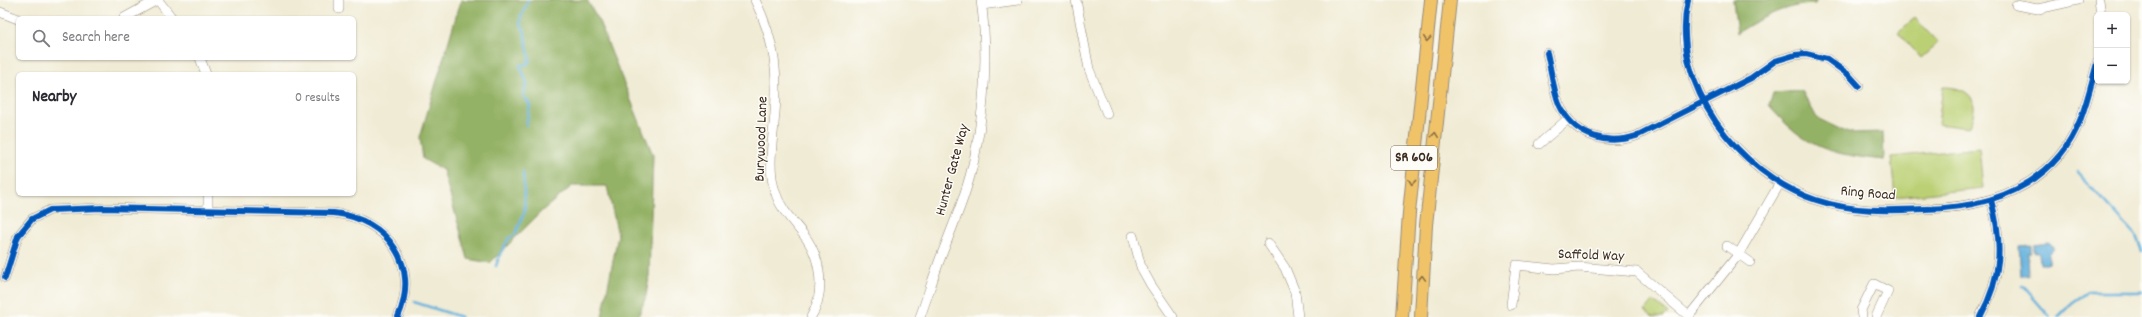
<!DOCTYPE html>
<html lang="en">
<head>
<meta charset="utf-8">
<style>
	:root { --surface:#fff; --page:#f7f7f7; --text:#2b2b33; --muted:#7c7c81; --line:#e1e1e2 }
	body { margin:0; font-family:Dekko,sans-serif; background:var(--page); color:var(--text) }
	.controls { position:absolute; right:12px; top:12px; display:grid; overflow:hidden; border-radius:6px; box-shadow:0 1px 3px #0004 }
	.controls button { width:36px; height:36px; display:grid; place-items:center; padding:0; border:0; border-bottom:1px solid var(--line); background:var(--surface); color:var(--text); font:20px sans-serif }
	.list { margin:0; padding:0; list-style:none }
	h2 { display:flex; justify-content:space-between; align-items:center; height:52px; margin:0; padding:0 16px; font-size:17px }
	h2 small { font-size:13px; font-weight:400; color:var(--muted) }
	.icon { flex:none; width:22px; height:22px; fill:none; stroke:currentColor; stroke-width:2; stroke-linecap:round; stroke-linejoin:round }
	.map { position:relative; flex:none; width:2142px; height:317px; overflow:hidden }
	.search { position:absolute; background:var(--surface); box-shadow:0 1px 3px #0004; left:16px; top:16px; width:340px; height:44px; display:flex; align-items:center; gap:10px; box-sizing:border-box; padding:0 14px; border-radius:6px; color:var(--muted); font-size:15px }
	.panel { position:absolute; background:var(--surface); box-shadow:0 1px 3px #0004; left:16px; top:72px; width:340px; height:124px; border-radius:6px }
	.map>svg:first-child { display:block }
</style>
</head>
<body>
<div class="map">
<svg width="2142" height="317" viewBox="0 0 2142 317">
	<rect width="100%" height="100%" fill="#fdfcf7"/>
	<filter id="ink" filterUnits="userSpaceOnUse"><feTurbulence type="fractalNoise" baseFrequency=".025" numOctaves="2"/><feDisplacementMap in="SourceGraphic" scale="8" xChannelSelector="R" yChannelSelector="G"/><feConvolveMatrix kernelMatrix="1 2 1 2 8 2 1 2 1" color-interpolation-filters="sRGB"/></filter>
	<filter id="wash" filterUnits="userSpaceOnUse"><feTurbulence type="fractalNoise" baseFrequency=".012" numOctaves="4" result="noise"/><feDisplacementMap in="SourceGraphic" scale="16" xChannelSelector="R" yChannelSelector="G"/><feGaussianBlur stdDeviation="0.9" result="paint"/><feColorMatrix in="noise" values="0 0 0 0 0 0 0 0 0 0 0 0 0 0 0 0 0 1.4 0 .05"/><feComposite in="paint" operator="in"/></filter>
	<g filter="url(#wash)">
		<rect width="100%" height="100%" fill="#f0ebd4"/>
		<g fill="#bbd074" stroke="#7b7d49">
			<path d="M1915,18L1938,43L1921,58L1898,32Z"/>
			<path d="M1943,87C1971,87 1982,102 1968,128L1938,124Z"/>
			<path d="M1979,148L1983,188L1895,197L1891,157Z"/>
			<path d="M1653,301L1668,313L1664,317H1653L1645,311Z"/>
		</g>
		<g fill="#94b266" stroke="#686e42">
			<path d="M461,0H587L598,19L653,155L649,277L646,296L638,317H602L618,235L607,186H572L543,210L490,263L468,259L443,170L423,159L420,137Z"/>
			<path d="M1733,0H1816L1815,4C1784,5 1763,17 1737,33Z"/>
			<path d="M1802,91L1817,118L1848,133L1883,132L1884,160C1829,154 1807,149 1769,106L1773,93Z"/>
		</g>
		<g fill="#64b1dd" stroke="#506e7e">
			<path d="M2049,243L2054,249L2049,254V262L2047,264H2040L2039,255L2034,252V245Z"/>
			<path d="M2031,245V253H2028L2029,276H2021L2019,246Z"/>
		</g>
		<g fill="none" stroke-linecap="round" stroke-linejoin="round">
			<g stroke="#64b1dd" stroke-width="2.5">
				<path d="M526,125L530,105L523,95L527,84L520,65L527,64L530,60L524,30L520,23L521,17L528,1"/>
				<path d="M2077,172L2136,236L2142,251"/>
				<path d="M496,266L500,254L509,238L515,235L525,211L523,172"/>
				<path d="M2023,286L2050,317"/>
				<path d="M414,302L461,317"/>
				<path d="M2058,317L2073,302L2088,292H2142"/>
			</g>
		</g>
	</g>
	<g filter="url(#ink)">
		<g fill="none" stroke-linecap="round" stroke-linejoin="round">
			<g stroke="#968a79" stroke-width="10">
				<g id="minor">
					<path d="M158,0L172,18"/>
					<path d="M755,0C776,43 779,77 774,124C772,145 768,170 775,191C780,209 792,220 803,234C821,256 826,292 811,317"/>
					<path d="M1076,0L1089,69L1107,114"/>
					<path d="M1688,0C1669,85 1739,174 1816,200C1852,212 1887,211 1924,209C1975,208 2026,196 2060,155C2082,129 2088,95 2097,63"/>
					<path d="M2099,0L2101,15"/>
					<path d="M982,5L1018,0"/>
					<path d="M2016,5L2038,9L2078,0"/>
					<path d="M339,9V0"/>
					<path d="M0,12L18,19"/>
					<path d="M124,18L157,0"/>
					<path d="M1547,53C1551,70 1553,88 1559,104C1573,135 1605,146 1636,136L1751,78L1775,61L1795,55L1806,54L1827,59L1849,75L1859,86"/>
					<path d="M200,58L206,74"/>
					<path d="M1539,144L1568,119"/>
					<path d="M208,194V211"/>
					<path d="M1133,236L1141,267L1151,285L1173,317"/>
					<path d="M1268,243L1285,268L1295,292L1298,317"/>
					<path d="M1727,246L1750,262"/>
					<path d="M5,278L18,236L32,219L50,210L102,208L334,213C387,219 421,265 398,317"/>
					<path d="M1511,305L1516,265L1554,269L1579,267L1637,272L1690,317"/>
					<path d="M920,317C927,298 933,278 940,259C953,225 968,191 975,155C985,105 988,51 981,0"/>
					<path d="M1688,317L1738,255L1780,183"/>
					<path d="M1862,317L1861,310L1874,284L1888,291L1876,317"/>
					<path d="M1980,317C2002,277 2003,243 1991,200"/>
				</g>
			</g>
			<g stroke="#968a79" stroke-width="14">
				<g id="major">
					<path d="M1402,317L1409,213L1431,0"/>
					<path d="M1421,317L1426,225L1450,0"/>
				</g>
			</g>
			<use href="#minor" stroke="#fff" stroke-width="9"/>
			<use href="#major" stroke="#f0c369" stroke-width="12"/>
			<g stroke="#fdfcf7" stroke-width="8">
				<g id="cycleway">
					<path d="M1688,0C1669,85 1739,174 1816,200C1852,212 1887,211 1924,209C1975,208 2026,196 2060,155C2082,129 2088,95 2097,63"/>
					<path d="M1547,53C1551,70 1553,88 1559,104C1573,135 1605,146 1636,136L1751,78L1775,61L1795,55L1806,54L1827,59L1849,75L1859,86"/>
					<path d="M5,278L18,236L32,219L50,210L102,208L334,213C387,219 421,265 398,317"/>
					<path d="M1980,317C2002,277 2003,243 1991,200"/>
				</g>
			</g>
			<use href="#cycleway" stroke="#0057b8" stroke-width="6"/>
		</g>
		<defs><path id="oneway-chevron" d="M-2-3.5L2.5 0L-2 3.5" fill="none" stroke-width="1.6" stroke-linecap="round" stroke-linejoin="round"/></defs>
		<g stroke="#8c6f40">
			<use href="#oneway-chevron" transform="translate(1427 39) rotate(96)"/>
			<use href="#oneway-chevron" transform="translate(1435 135) rotate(-84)"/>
			<use href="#oneway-chevron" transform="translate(1412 182) rotate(96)"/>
			<use href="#oneway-chevron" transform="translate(1422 278) rotate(-88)"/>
		</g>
	</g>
	<g text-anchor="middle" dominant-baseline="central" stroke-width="3" stroke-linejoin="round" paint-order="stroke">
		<rect fill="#fdfcf7" stroke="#75695f" stroke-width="1" x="1391" y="146" width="46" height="24" rx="3"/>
		<g font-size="14" font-weight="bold" fill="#3b2a1e">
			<text x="1414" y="158">SR 606</text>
		</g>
		<g font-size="15" fill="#3b2a1e" stroke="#fdfcf7">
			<text transform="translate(762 139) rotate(-88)">Burywood Lane</text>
			<text transform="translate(953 170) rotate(-75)">Hunter Gate Way</text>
			<text transform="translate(1868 194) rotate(5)">Ring Road</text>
			<text transform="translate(1591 256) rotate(2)">Saffold Way</text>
		</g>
	</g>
</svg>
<div class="controls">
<button>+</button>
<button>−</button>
</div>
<div class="search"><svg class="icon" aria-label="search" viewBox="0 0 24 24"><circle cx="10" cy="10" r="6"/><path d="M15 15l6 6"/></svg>Search here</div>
<section class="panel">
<h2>Nearby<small>0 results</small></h2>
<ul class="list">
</ul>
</section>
</div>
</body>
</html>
